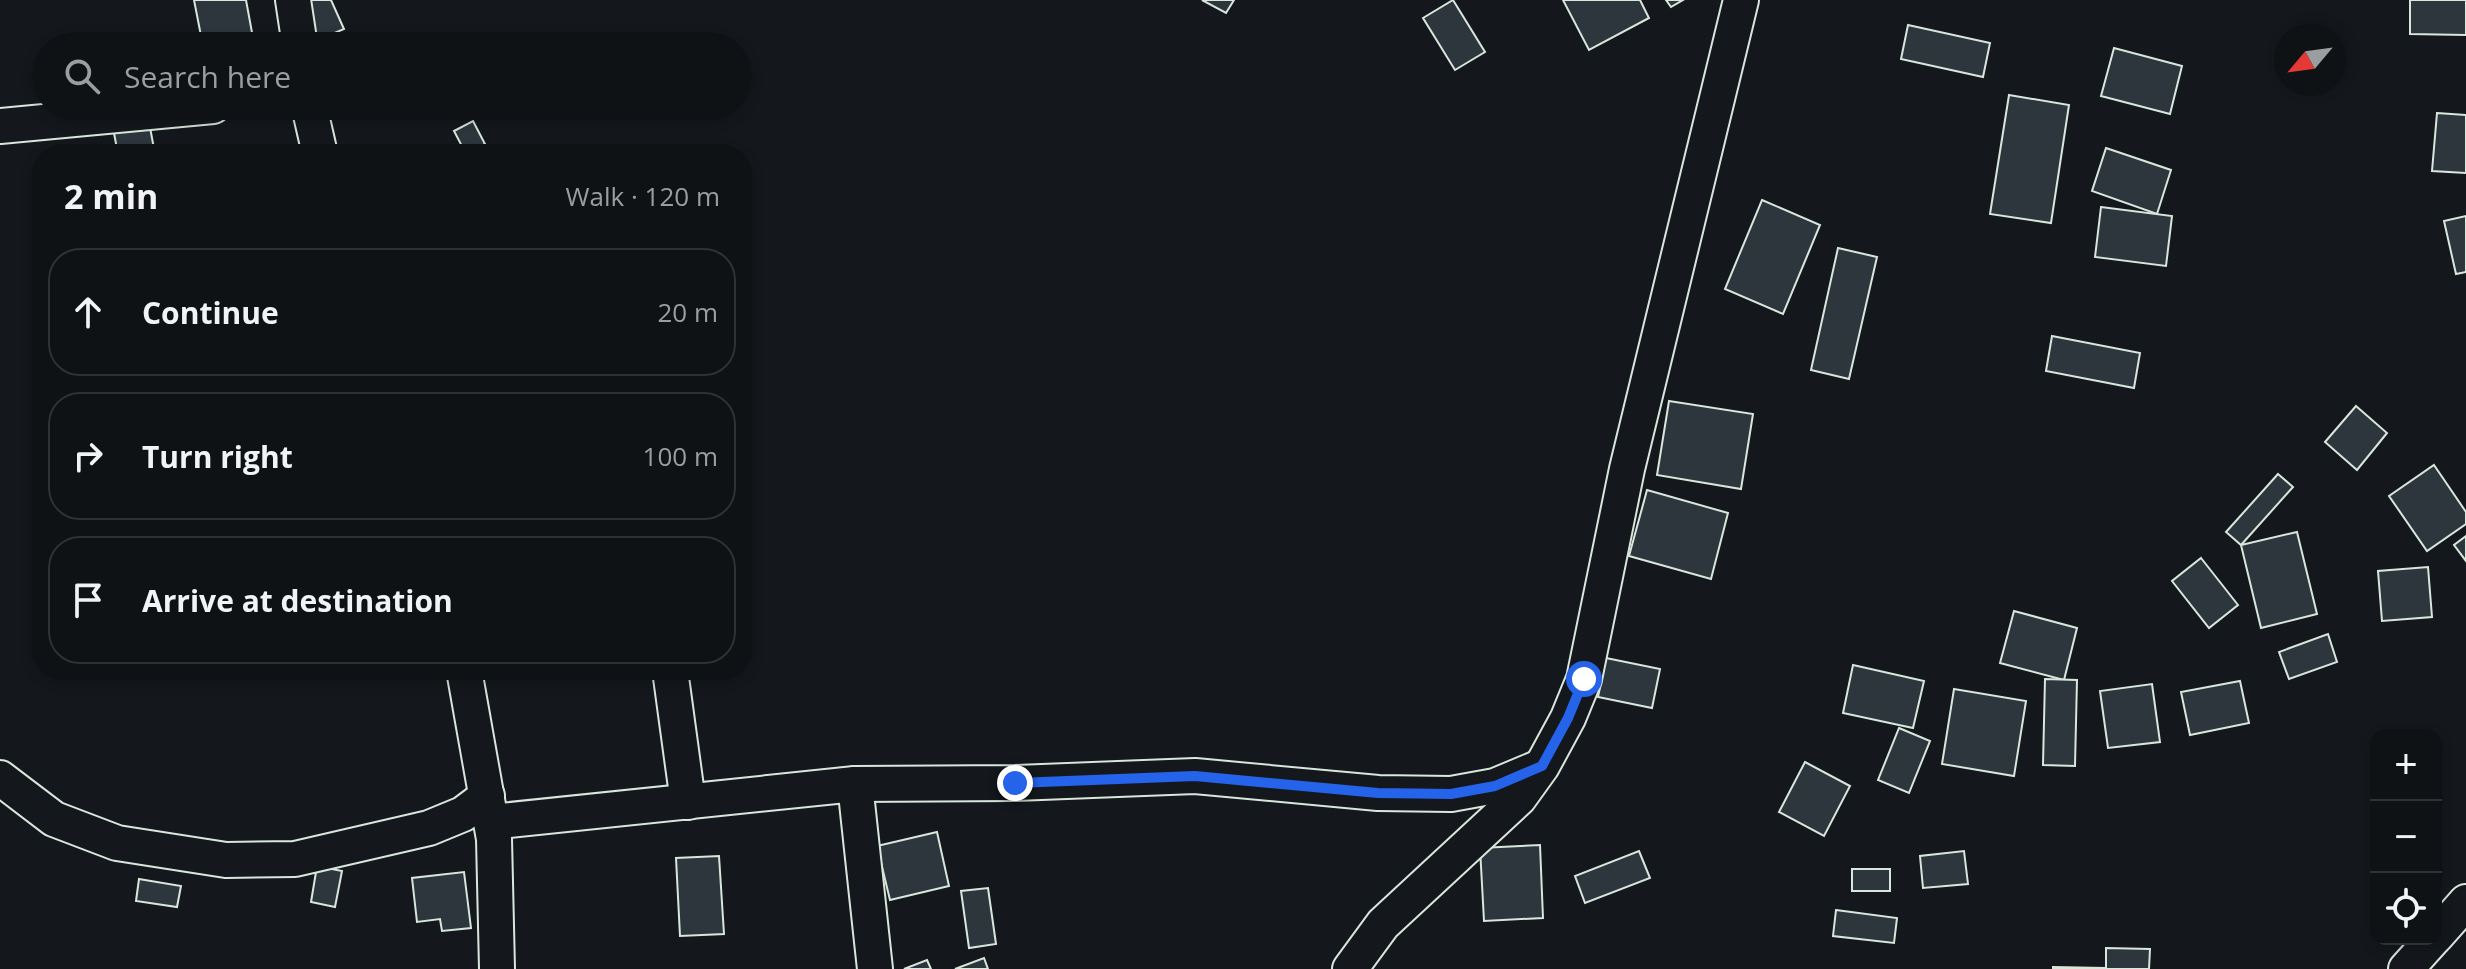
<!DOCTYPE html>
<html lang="en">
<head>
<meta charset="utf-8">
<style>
	:root { --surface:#0f1215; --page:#1d2022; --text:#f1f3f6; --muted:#9b9ea0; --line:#2f3234 }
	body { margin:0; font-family:"Open Sans",sans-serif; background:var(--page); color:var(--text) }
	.controls { position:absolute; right:24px; bottom:24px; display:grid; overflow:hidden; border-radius:16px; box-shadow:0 4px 12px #0003 }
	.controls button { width:72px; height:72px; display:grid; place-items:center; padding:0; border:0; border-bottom:2px solid var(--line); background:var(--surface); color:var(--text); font:40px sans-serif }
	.compass { position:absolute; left:2274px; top:24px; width:72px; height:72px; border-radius:50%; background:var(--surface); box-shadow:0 4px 12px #0003; rotate:241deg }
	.stop { position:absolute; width:24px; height:24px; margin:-18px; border:6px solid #2563eb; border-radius:50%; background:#fff }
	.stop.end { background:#2563eb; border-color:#fff; box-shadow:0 2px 8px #0008 }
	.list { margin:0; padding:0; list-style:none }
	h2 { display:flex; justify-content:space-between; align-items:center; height:104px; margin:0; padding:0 32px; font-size:34px }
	h2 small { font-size:26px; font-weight:400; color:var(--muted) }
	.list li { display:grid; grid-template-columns:52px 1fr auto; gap:24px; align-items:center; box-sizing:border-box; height:128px; margin:0 16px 16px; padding:0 16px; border:2px solid var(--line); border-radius:32px }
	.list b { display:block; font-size:30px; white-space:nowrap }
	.list em { font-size:26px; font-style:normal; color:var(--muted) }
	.icon { flex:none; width:44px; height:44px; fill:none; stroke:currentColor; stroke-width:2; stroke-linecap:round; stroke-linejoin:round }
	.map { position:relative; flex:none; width:2466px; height:969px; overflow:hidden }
	.search { position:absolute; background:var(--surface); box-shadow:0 4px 12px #0003; left:32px; top:32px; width:720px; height:88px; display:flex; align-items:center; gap:20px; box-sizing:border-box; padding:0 28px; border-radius:44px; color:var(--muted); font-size:30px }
	.panel { position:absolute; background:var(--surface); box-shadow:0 4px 12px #0003; left:32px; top:144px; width:720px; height:536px; border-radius:32px }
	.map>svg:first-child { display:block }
</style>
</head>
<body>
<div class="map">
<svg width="2466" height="969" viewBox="0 0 2466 969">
	<rect width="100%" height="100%" fill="#14181c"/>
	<g fill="#2c363c" stroke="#d8e6dc" stroke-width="2">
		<path d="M194,0H246L253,38L203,46Z"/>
		<path d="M312,0H331L344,29L316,41L301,5Z"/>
		<path d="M1202,0H1234L1226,13Z"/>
		<path d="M1453,0L1485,52L1455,70L1423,18Z"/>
		<path d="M1563,0H1640L1649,18L1589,50Z"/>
		<path d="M1666,0H1683L1671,7Z"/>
		<path d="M2410,0H2466V35L2410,34Z"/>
		<path d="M1908,25L1990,43L1983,77L1901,59Z"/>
		<path d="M2114,48L2182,66L2170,114L2101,96Z"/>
		<path d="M2009,95L2069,105L2051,223L1990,214Z"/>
		<path d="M2437,113L2466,115V173L2432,171Z"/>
		<path d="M473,121L485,144L466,154L454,131Z"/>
		<path d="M149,122L155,154H118L113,128Z"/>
		<path d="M2106,148L2171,170L2157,214L2092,191Z"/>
		<rect x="82" y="151" width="26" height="3"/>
		<path d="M1762,200L1820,225L1783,314L1725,289Z"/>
		<path d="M2101,207L2172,216L2166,266L2095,257Z"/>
		<path d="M2466,216V272L2456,274L2444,221Z"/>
		<path d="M1838,248L1877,257L1849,379L1811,370Z"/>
		<path d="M2052,336L2140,353L2134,388L2046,371Z"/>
		<path d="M1669,401L1753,414L1741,489L1657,475Z"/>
		<path d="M2356,406L2387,433L2357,470L2325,442Z"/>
		<path d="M2434,465L2466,512V524L2427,551L2389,496Z"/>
		<path d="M2278,474L2293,487L2241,545L2226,532Z"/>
		<path d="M1647,490L1728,513L1711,579L1629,556Z"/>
		<path d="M2297,532L2317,614L2261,628L2241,545Z"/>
		<path d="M2466,536V561L2454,545Z"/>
		<path d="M2201,558L2238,605L2209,628L2172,581Z"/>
		<path d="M2428,567L2432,617L2382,621L2378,571Z"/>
		<path d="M2014,611L2077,628L2064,680L2000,663Z"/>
		<path d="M2328,634L2337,662L2289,679L2279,652Z"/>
		<path d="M1606,658L1660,669L1652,708L1598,697Z"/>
		<path d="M1853,665L1924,681L1913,728L1843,713Z"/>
		<path d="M2045,679L2077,680L2075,766L2043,765Z"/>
		<path d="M2240,681L2249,723L2190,735L2181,692Z"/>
		<path d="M2152,684L2160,742L2108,748L2100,691Z"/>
		<path d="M1954,689L2026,701L2014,776L1942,764Z"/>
		<path d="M1899,728L1930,741L1909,793L1878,780Z"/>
		<path d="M1805,762L1850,786L1824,836L1779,812Z"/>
		<path d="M937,832L949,886L890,900L877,846Z"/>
		<path d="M1540,845L1543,918L1484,921L1480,848Z"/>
		<path d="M1639,851L1650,878L1585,903L1575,876Z"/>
		<path d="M1964,851L1968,884L1923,888L1920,856Z"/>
		<path d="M719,856L724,934L680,936L676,858Z"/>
		<path d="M317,866L342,871L335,907L311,902Z"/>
		<rect x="1852" y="869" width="38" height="22"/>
		<path d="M464,872L471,928L442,931L440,919L417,922L412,878Z"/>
		<path d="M139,879L181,886L177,907L136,901Z"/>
		<path d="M988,888L996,944L969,948L961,891Z"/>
		<path d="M1836,910L1897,918L1894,943L1833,936Z"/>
		<path d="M2106,948L2150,949L2149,969H2053V967L2106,968Z"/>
		<path d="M984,958L988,969H955Z"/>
		<path d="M927,960L931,969H904Z"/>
	</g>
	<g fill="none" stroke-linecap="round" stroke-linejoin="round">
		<g stroke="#d8e6dc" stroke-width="38">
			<g id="minor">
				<path d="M293,0L300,46"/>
				<path d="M309,106L320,154"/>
				<path d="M0,126L213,106"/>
				<path d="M464,670L494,839L497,969"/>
				<path d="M670,670L688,802"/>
				<path d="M0,778L54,819L117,843L226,860L295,859L429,828L463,814L487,796"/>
				<path d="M855,784L875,969"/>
				<path d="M491,822L855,784L1015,783L1195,776L1378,793L1451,794L1495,786L1538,768"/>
				<path d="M2436,936L2466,902"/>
				<path d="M1350,969L1383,924L1519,798L1542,766L1568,718L1584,679L1627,469L1741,0"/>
				<path d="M2406,969L2433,939"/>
			</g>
		</g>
		<use href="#minor" stroke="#14181c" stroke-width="34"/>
	</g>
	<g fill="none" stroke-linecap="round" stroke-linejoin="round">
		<path stroke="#2563eb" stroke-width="10" d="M1015,783L1195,776L1378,793L1451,794L1495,786L1542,766L1568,718L1584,679"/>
	</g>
</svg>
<div class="controls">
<button>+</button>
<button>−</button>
<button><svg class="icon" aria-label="locate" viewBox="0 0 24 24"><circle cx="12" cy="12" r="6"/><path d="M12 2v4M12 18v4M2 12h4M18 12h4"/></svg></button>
</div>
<svg class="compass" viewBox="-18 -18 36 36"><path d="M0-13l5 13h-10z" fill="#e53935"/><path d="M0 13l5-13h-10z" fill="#9b9ea0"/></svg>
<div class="stop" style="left:1584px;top:679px"></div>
<div class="stop end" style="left:1015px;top:783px"></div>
<div class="search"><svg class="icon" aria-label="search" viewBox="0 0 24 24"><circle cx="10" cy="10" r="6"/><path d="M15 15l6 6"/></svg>Search here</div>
<section class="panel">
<h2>2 min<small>Walk · 120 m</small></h2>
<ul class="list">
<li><svg class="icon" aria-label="ahead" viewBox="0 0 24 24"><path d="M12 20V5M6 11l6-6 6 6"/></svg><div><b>Continue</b></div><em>20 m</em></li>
<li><svg class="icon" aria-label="right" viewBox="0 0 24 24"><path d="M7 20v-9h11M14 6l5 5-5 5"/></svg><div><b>Turn right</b></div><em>100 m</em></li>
<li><svg class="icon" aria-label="arrive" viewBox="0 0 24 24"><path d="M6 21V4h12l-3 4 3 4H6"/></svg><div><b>Arrive at destination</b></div></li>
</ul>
</section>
</div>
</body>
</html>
